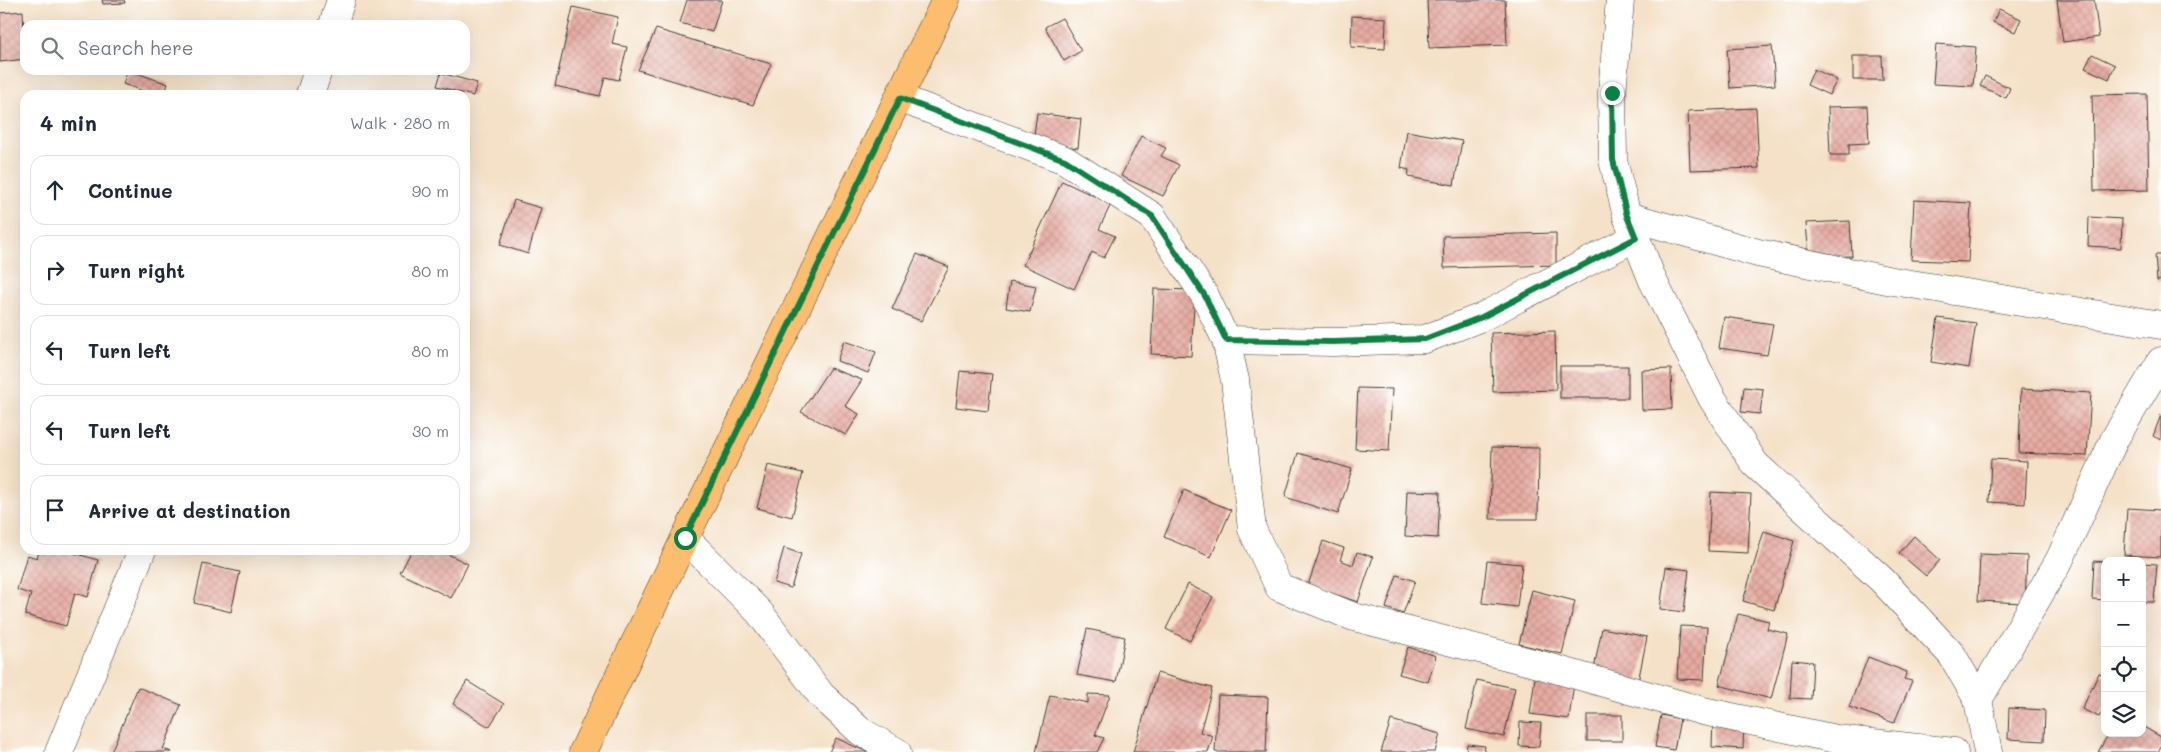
<!DOCTYPE html>
<html lang="en">
<head>
<meta charset="utf-8">
<style>
	:root { --surface:#fff; --page:#f6f6f7; --text:#1f2937; --muted:#747a83; --line:#e0e1e3 }
	body { margin:0; font-family:Mali,sans-serif; background:var(--page); color:var(--text) }
	.controls { position:absolute; right:15px; bottom:15px; display:grid; overflow:hidden; border-radius:10px; box-shadow:0 5px 20px #0002 }
	.controls button { width:45px; height:45px; display:grid; place-items:center; padding:0; border:0; border-bottom:1px solid var(--line); background:var(--surface); color:var(--text); font:25px sans-serif }
	.stop { position:absolute; width:15px; height:15px; margin:-11px; border:4px solid #0b8043; border-radius:50%; background:#fff }
	.stop.end { background:#0b8043; border-color:#fff; box-shadow:0 1px 5px #0008 }
	.list { margin:0; padding:0; list-style:none }
	h2 { display:flex; justify-content:space-between; align-items:center; height:65px; margin:0; padding:0 20px; font-size:21px }
	h2 small { font-size:16px; font-weight:400; color:var(--muted) }
	.list li { display:grid; grid-template-columns:32px 1fr auto; gap:15px; align-items:center; box-sizing:border-box; height:70px; margin:0 10px 10px; padding:0 10px; border:1px solid var(--line); border-radius:15px }
	.list b { display:block; font-size:19px; white-space:nowrap }
	.list em { font-size:16px; font-style:normal; color:var(--muted) }
	.icon { flex:none; width:28px; height:28px; fill:none; stroke:currentColor; stroke-width:2; stroke-linecap:round; stroke-linejoin:round }
	.map { position:relative; flex:none; width:2161px; height:752px; overflow:hidden }
	.search { position:absolute; background:var(--surface); box-shadow:0 5px 20px #0002; left:20px; top:20px; width:450px; height:55px; display:flex; align-items:center; gap:12px; box-sizing:border-box; padding:0 18px; border-radius:15px; color:var(--muted); font-size:19px }
	.panel { position:absolute; background:var(--surface); box-shadow:0 5px 20px #0002; left:20px; top:90px; width:450px; height:465px; border-radius:15px }
	.map>svg:first-child { display:block }
</style>
</head>
<body>
<div class="map">
<svg width="2161" height="752" viewBox="0 0 2161 752">
	<defs>
		<pattern id="building-cross-hatch" width="8" height="8" patternUnits="userSpaceOnUse" patternTransform="scale(1.25)"><rect width="8" height="8" fill="#e6aca2"/><path d="M0 0l8 8M0 8l8-8" fill="none" stroke="#c5938b"/></pattern>
	</defs>
	<rect width="100%" height="100%" fill="#fff"/>
	<filter id="ink" filterUnits="userSpaceOnUse"><feTurbulence type="fractalNoise" baseFrequency=".02" numOctaves="2"/><feDisplacementMap in="SourceGraphic" scale="10" xChannelSelector="R" yChannelSelector="G"/><feConvolveMatrix kernelMatrix="1 2 1 2 8 2 1 2 1" color-interpolation-filters="sRGB"/></filter>
	<filter id="wash" filterUnits="userSpaceOnUse"><feTurbulence type="fractalNoise" baseFrequency=".0096" numOctaves="4" result="noise"/><feDisplacementMap in="SourceGraphic" scale="20" xChannelSelector="R" yChannelSelector="G"/><feGaussianBlur stdDeviation="1.12" result="paint"/><feColorMatrix in="noise" values="0 0 0 0 0 0 0 0 0 0 0 0 0 0 0 0 0 1.4 0 .05"/><feComposite in="paint" operator="in"/></filter>
	<g filter="url(#wash)">
		<rect width="100%" height="100%" fill="#f4e1c7"/>
		<g id="blocks">
			<g fill="url(#building-cross-hatch)">
				<path d="M102,0H124L125,3L103,4Z"/>
				<path d="M687,0H722L712,32L680,23Z"/>
				<path d="M1427,0H1505L1507,45L1429,48Z"/>
				<path d="M2057,0H2094L2099,37L2063,42Z"/>
				<path d="M573,7L618,17L612,44L627,47L619,80L605,77L600,96L555,86Z"/>
				<path d="M1999,9L2021,19L2015,32L1993,22Z"/>
				<path d="M23,11L25,59L0,62V13Z"/>
				<path d="M1352,16L1386,18L1385,49L1351,47Z"/>
				<path d="M1062,18L1081,51L1064,61L1045,27Z"/>
				<path d="M656,29L771,64L753,105L638,70Z"/>
				<path d="M1936,44L1976,47L1973,86L1933,84Z"/>
				<path d="M1772,46L1775,85L1730,88L1727,49Z"/>
				<path d="M2092,54L2115,65L2109,79L2085,68Z"/>
				<path d="M1853,56H1882L1883,80H1853Z"/>
				<path d="M1814,69L1837,80L1829,95L1807,85Z"/>
				<path d="M128,70L168,84L164,95H155L123,84Z"/>
				<path d="M441,73L477,83L473,96L437,86Z"/>
				<path d="M1985,76L2010,88L2006,98L1980,86Z"/>
				<path d="M431,88L451,95H428Z"/>
				<path d="M2147,94L2149,190L2094,191L2092,95Z"/>
				<path d="M1867,106L1869,143L1849,144V155H1830L1828,107Z"/>
				<path d="M1756,108L1759,168L1690,170L1688,111Z"/>
				<path d="M1037,113L1081,119L1078,148L1033,142Z"/>
				<path d="M1407,131L1462,141L1454,185L1408,177L1409,170L1401,168Z"/>
				<path d="M1141,136L1166,148L1161,156L1179,165L1163,196L1121,176Z"/>
				<path d="M1062,181L1111,204L1099,229L1115,236L1104,258L1092,252L1074,289L1023,265Z"/>
				<path d="M514,200L541,208L528,254L500,245Z"/>
				<path d="M1914,200L1971,203L1968,262L1911,260Z"/>
				<path d="M2089,217L2122,219L2121,248L2088,246Z"/>
				<path d="M1850,221L1852,256L1809,258L1806,223Z"/>
				<path d="M1556,233V265L1444,268L1443,236Z"/>
				<path d="M917,254L949,267L921,321L892,309Z"/>
				<path d="M2155,255H2161V280L2157,281Z"/>
				<path d="M1010,281L1036,286L1030,312L1006,308Z"/>
				<path d="M1154,289L1195,290L1191,356L1151,354Z"/>
				<path d="M1724,317L1773,324L1767,355L1719,348Z"/>
				<path d="M1938,318L1976,323L1969,368L1931,362Z"/>
				<path d="M1555,331L1556,390L1493,392L1491,333Z"/>
				<path d="M844,341L876,352L868,373L837,361Z"/>
				<rect x="1560" y="366" width="68" height="32"/>
				<path d="M830,368L862,380L845,406L859,414L846,435L801,412Z"/>
				<path d="M1671,369L1672,409L1642,410L1641,370Z"/>
				<path d="M960,371L992,374L988,411L956,407Z"/>
				<path d="M1744,387L1763,389L1760,414L1741,412Z"/>
				<path d="M1358,388L1392,389L1389,451L1355,449Z"/>
				<path d="M2021,389L2091,393L2087,456L2019,453Z"/>
				<path d="M2161,415V440L2153,436Z"/>
				<path d="M1492,447L1539,448L1538,519H1490Z"/>
				<path d="M1298,453L1352,469L1338,514L1285,497Z"/>
				<path d="M1991,459L2027,461L2025,504L1989,502Z"/>
				<path d="M768,465L803,473L792,517L757,508Z"/>
				<path d="M1184,490L1231,510L1211,557L1164,537Z"/>
				<path d="M1407,491L1440,492L1438,538L1405,536Z"/>
				<path d="M1711,492L1751,494L1748,553L1708,551Z"/>
				<path d="M2127,508L2161,510V557L2124,555Z"/>
				<path d="M1764,531L1794,541L1774,610L1743,601Z"/>
				<path d="M1914,536L1940,560L1926,576L1899,553Z"/>
				<path d="M1323,541L1344,548L1340,560L1353,565L1357,552L1373,557L1358,602L1308,585Z"/>
				<path d="M784,548L801,554L791,588L774,583Z"/>
				<path d="M40,550H64L98,560L88,597L75,593L66,626L25,615L31,594L17,590L27,555L37,558Z"/>
				<path d="M412,550H440L468,564L451,598L400,573Z"/>
				<path d="M1980,554L2027,556L2025,603L1978,601Z"/>
				<path d="M1487,561L1522,564L1517,607L1482,603Z"/>
				<path d="M2094,561L2105,562V600L2092,599Z"/>
				<path d="M2142,563L2157,564L2154,602H2142Z"/>
				<path d="M203,564L240,572L231,612L194,603Z"/>
				<path d="M1666,567L1689,570L1684,612L1660,609Z"/>
				<path d="M1397,575L1415,581L1403,614L1386,608Z"/>
				<path d="M1188,584L1213,597L1190,641L1166,629Z"/>
				<path d="M1532,590L1575,601L1562,654L1519,644Z"/>
				<path d="M1738,614L1769,621L1767,629L1788,634L1771,699L1719,685Z"/>
				<path d="M1680,626L1707,627L1704,680L1677,679Z"/>
				<path d="M1602,628L1647,637L1638,682L1593,674Z"/>
				<path d="M1087,629L1125,637L1116,682L1077,675Z"/>
				<path d="M1408,647L1436,656L1428,682L1399,674Z"/>
				<path d="M1868,657L1907,672L1904,679L1912,681L1894,723L1849,707Z"/>
				<path d="M1792,660L1813,662L1811,699L1790,698Z"/>
				<path d="M1157,673L1212,688L1200,732L1213,736L1208,752H1133Z"/>
				<path d="M2099,673L2105,675V705L2099,717L2082,709Z"/>
				<path d="M1535,678L1574,683L1569,719L1530,714Z"/>
				<path d="M1477,680L1515,688L1504,737L1466,729Z"/>
				<path d="M467,681L504,704L489,727L453,704Z"/>
				<path d="M138,687L181,705L163,749L172,752H111Z"/>
				<path d="M1088,694L1110,695L1095,735L1104,738L1097,752H1036L1050,695L1088,703Z"/>
				<path d="M1218,695L1268,697L1266,752H1215Z"/>
				<path d="M2009,708L2045,710L2044,741L2008,739Z"/>
				<rect x="1587" y="715" width="35" height="26"/>
				<path d="M1661,715L1680,719L1674,750L1655,747Z"/>
				<path d="M1713,718L1744,720L1743,749L1712,747Z"/>
				<path d="M1391,720L1440,734L1435,752H1381Z"/>
				<path d="M1520,722L1541,723L1539,747L1519,746Z"/>
				<path d="M2142,726L2161,737V746L2158,752H2098L2109,733H2142Z"/>
				<path d="M836,738L867,752H829Z"/>
				<path d="M1467,744L1485,746L1484,752H1466Z"/>
			</g>
		</g>
	</g>
	<g filter="url(#ink)">
		<use href="#blocks" fill-opacity="0" stroke="#3c3a36" stroke-width="1"/>
		<g fill="none" stroke-linecap="round" stroke-linejoin="round">
			<g stroke="#3c3a36" stroke-width="29">
				<g id="minor">
					<path d="M1620,0L1612,93L1613,160L1627,216L1653,281L1712,398L1755,464L1882,580L1952,655L1978,700L1988,752"/>
					<path d="M333,25L341,0"/>
					<path d="M310,95L318,70"/>
					<path d="M899,98L1065,160L1152,216L1205,296L1226,340L1235,380L1252,529L1279,587L1354,617L1534,663L1703,711L1836,739L1954,752"/>
					<path d="M1627,216L1758,253L1887,280L2161,325"/>
					<path d="M1226,340L1333,342L1425,339L1482,317L1636,237"/>
					<path d="M685,538L759,612L821,695L860,731L897,752"/>
					<path d="M1978,700L2060,559L2114,440L2161,361"/>
					<path d="M59,752L142,550"/>
				</g>
			</g>
			<g stroke="#3c3a36" stroke-width="29">
				<path id="major" d="M583,752L685,538L946,0"/>
			</g>
			<use href="#minor" stroke="#fff" stroke-width="28"/>
			<use href="#major" stroke="#fcbd6e" stroke-width="28"/>
		</g>
	</g>
	<g fill="none" stroke-linecap="round" stroke-linejoin="round" filter="url(#ink)">
		<path stroke="#0b8043" stroke-width="6" d="M685,538L900,98L1065,160L1152,216L1205,296L1226,340L1333,342L1425,339L1482,317L1636,238L1627,216L1613,160L1612,93"/>
	</g>
</svg>
<div class="controls">
<button>+</button>
<button>−</button>
<button><svg class="icon" aria-label="locate" viewBox="0 0 24 24"><circle cx="12" cy="12" r="6"/><path d="M12 2v4M12 18v4M2 12h4M18 12h4"/></svg></button>
<button><svg class="icon" aria-label="layers" viewBox="0 0 24 24"><path d="M12 4l9 5-9 5-9-5zM3 14l9 5 9-5"/></svg></button>
</div>
<div class="stop" style="left:685px;top:538px"></div>
<div class="stop end" style="left:1612px;top:93px"></div>
<div class="search"><svg class="icon" aria-label="search" viewBox="0 0 24 24"><circle cx="10" cy="10" r="6"/><path d="M15 15l6 6"/></svg>Search here</div>
<section class="panel">
<h2>4 min<small>Walk · 280 m</small></h2>
<ul class="list">
<li><svg class="icon" aria-label="ahead" viewBox="0 0 24 24"><path d="M12 20V5M6 11l6-6 6 6"/></svg><div><b>Continue</b></div><em>90 m</em></li>
<li><svg class="icon" aria-label="right" viewBox="0 0 24 24"><path d="M7 20v-9h11M14 6l5 5-5 5"/></svg><div><b>Turn right</b></div><em>80 m</em></li>
<li><svg class="icon" aria-label="left" viewBox="0 0 24 24"><path d="M17 20v-9H6M10 6l-5 5 5 5"/></svg><div><b>Turn left</b></div><em>80 m</em></li>
<li><svg class="icon" aria-label="left" viewBox="0 0 24 24"><path d="M17 20v-9H6M10 6l-5 5 5 5"/></svg><div><b>Turn left</b></div><em>30 m</em></li>
<li><svg class="icon" aria-label="arrive" viewBox="0 0 24 24"><path d="M6 21V4h12l-3 4 3 4H6"/></svg><div><b>Arrive at destination</b></div></li>
</ul>
</section>
</div>
</body>
</html>
